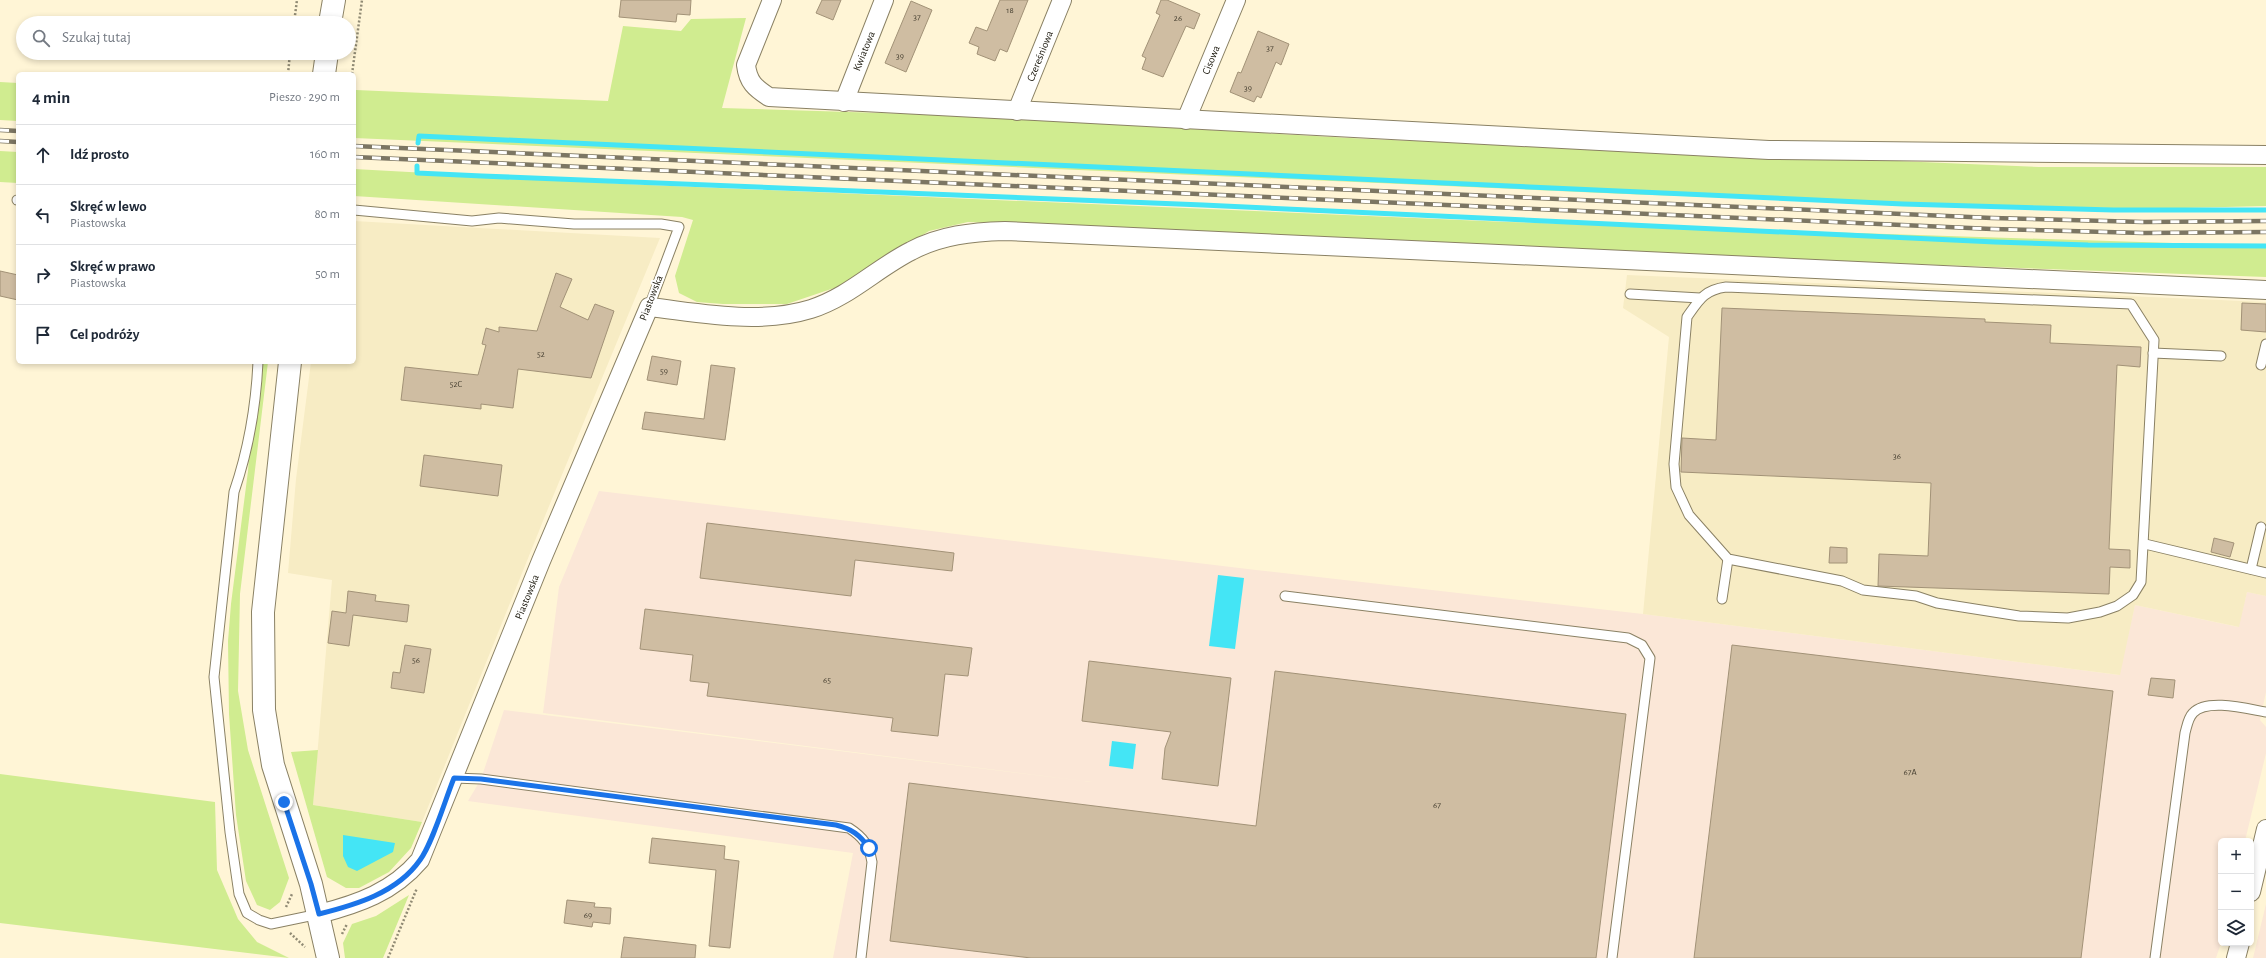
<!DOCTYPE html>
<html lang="pl">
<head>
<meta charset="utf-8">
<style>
	:root { --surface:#fff; --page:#f6f6f7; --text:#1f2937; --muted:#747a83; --line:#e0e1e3 }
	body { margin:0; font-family:"Alegreya Sans",sans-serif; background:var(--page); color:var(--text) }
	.controls { position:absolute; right:12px; bottom:12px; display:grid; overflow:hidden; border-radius:6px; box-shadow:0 2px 6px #0003 }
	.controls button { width:36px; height:36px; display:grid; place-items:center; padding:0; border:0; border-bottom:1px solid var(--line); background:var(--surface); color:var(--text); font:20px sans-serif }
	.stop { position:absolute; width:12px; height:12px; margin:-9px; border:3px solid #1a73e8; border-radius:50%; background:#fff }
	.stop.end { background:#1a73e8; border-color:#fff; box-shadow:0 1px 4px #0008 }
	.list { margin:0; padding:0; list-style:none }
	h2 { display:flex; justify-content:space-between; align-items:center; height:52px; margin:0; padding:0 16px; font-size:17px }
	h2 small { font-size:13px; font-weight:400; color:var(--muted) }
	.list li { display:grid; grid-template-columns:26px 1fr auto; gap:12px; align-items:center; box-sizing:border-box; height:60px; padding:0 16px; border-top:1px solid var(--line) }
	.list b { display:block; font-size:15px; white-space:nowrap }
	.list p { margin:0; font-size:13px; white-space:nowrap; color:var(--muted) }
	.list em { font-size:13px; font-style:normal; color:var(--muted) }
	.icon { flex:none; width:22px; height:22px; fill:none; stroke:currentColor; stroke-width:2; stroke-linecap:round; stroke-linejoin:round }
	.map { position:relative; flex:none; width:2266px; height:958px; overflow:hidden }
	.search { position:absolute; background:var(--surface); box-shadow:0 2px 6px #0003; left:16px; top:16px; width:340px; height:44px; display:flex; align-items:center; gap:10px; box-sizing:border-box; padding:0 14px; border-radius:22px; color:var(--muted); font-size:15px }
	.panel { position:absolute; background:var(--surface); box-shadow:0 2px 6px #0003; left:16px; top:72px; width:340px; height:292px; border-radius:6px }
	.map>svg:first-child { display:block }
</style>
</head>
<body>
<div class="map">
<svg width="2266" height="958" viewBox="0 0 2266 958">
	<rect width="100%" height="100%" fill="#fff5d6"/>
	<g fill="#fbe7d7">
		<path d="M599,491L1256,570L1643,614L2119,675L2135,605L2238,627L2247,592L2266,596V692L2260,720L2266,727V753L2245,841H2221V943L2216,958H833L853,853L468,801L481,779L504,710L1092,782L543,713L559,587Z"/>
		<path d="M2266,904V958H2253Z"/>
	</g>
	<g fill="#f7ecc4">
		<path d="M354,221L660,238L547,511L422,822L313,805L332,580L288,573L296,479L311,362H354Z"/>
		<path d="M1627,275L2266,302V596L2247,592L2239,627L2135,605L2120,675L1643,614L1669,337L1623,308Z"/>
	</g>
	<g fill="#d0ec90">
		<path d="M746,18L722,108L944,115L1368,139L2039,167H2266V206L2143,209L1649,195L354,138V92L356,90L608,101L623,26L681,31L691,19Z"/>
		<path d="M0,82L18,83V121L0,120Z"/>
		<path d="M0,151L18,152V183L0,182Z"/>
		<path d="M354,169L626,184L1507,222L2266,246V277L1694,256L968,222L929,231L843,285L787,304H723L697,302L679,293L675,276L693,220L682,217L354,196Z"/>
		<path d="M256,362H268L240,594L238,691L248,750L289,878L280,902L270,910L257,905L246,881L236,815L229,714L228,641L231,604L248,471Z"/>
		<path d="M318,750L313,805L422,822L411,848L389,872L359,888H346L327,877L291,752Z"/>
		<path d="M0,774L215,802L217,870L238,919L257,942L289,958L0,923Z"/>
		<path d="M409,895L383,958H345L343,943L352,924L376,916Z"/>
	</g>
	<g fill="#44e5f5">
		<path d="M1218,575L1244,578L1235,649L1209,646Z"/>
		<path d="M1112,741L1136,744L1133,769L1109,766Z"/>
		<path d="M343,835L395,843L393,852L357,871L348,867L343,856Z"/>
	</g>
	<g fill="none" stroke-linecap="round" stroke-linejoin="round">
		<g stroke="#44e5f5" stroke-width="5">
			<path d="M418,143L419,136L1903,204L2113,210H2266"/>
			<path d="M417,166V173L482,176L1203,205L1995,242L2088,245L2266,246"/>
		</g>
	</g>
	<g fill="#cfbda2" stroke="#a29277">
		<path d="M621,0H691L690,15L677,14L676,22L619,17Z"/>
		<path d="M822,0H841L833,20L816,13Z"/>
		<path d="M1000,0H1028L1007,52L1000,49L995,61L977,54L979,47L969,43L976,27L987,31Z"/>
		<path d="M1161,0H1167L1200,14L1194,29L1186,26L1163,77L1142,69L1146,58L1142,56L1160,15L1156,13Z"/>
		<path d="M911,1L932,10L906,72L885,63Z"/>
		<path d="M1258,31L1289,44L1281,65L1276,62L1261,98L1257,96L1254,102L1230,92L1238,72L1241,73Z"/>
		<path d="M0,271L18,275V300L0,296Z"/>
		<path d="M556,273L572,279L560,307L588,320L595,304L614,311L591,378L518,369L513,408L481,404V409L401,400L405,367L478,375L486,345L482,344L486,328L499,332V327L537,331Z"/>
		<path d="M2242,303L2266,304V332L2241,330Z"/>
		<path d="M1722,308L1985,319V322L2051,325L2050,343L2141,347L2140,367L2117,365L2109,549L2130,550V568L2110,567L2109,594L1878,586L1879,554L1928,556L1931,483L1681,472L1682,438L1716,440Z"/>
		<path d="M652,356L681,361L677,385L647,380Z"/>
		<path d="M711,365L735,368L725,440L642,429L645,412L704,419Z"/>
		<path d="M424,455L502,465L498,496L420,486Z"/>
		<path d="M707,523L954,553L952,571L855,560L851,596L700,578Z"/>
		<path d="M2214,538L2234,543L2230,557L2211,552Z"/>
		<path d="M1830,547L1847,548V563H1829Z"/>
		<path d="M348,591L376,595L375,601L409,605L407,622L353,615L349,646L328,643L332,611L346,613Z"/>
		<path d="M645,609L972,648L968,676L945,674L938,736L891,731L893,718L707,696L709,683L690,681L693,655L640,649Z"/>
		<path d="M405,645L431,649L424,693L391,688L393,672L400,673Z"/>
		<path d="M1732,645L2113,691L2081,958H1694Z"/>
		<path d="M1089,661L1231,678L1218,786L1162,779L1165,748L1171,732L1082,721Z"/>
		<path d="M1275,671L1626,714L1596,958H1031L890,941L909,783L1256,826Z"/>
		<path d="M2151,678L2175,680L2173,698L2148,695Z"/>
		<path d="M652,838L725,846L724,859L739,861L730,948L709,946L716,870L649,863Z"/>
		<path d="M567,900L595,903L594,907L611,908L610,924L593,922L592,927L564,923Z"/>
		<path d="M624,937L696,945L695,958H621Z"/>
	</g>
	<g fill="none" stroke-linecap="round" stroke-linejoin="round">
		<g stroke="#8a8164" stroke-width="11">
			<g id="lane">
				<path d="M17,200H18"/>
				<path d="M354,210L472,221L499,218L574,224H661L679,227L649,307"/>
				<path d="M1726,287L2131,304L2154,340L2141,582L2133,595L2117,606L2100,612L2068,618L2019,616L1937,603L1916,596L1863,590L1842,581L1728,559L1689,515L1676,487L1674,464L1687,317C1699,300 1704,290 1726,287Z"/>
				<path d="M1630,294L1700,298"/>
				<path d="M2153,353L2221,356"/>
				<path d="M258,362C256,405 248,451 234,492L214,677L230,832L239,894L247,913L259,920L271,924L319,914"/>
				<path d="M2261,365L2266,344"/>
				<path d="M2145,544L2266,573"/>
				<path d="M2251,569L2261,527"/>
				<path d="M1285,596L1628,638L1642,645L1650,658L1612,958"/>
				<path d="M1722,599L1728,559"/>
				<path d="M454,778L481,779L849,828C863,837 869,845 872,862L861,958"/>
				<path d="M2155,958L2185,733C2187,726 2188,718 2193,713C2207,698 2248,709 2266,712"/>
			</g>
		</g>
		<g stroke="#8a8164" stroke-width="20">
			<g id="street">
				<path d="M772,0L746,65C748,82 755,88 769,97L1769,150L2266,155"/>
				<path d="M844,102L884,0"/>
				<path d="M1017,111L1062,0"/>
				<path d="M1186,120L1236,0"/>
				<path d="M2251,892L2266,829"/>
				<path d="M319,914C358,904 393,892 420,860L541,561L649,307C702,313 759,325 811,309C849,297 877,268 911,251C941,235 972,232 1005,231L2266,290"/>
				<path d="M2236,958L2240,943"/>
			</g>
		</g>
		<g stroke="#8a8164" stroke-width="24">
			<g id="secondary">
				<path d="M330,23L334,0"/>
				<path d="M324,74L327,53"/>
				<path d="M290,362L263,612L264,710L273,765L311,884L328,958"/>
			</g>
		</g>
		<g stroke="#908a74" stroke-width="2.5" stroke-dasharray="2 2" stroke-linecap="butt">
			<path d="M294,23L297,0"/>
			<path d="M288,74L290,53"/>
			<path d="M352,74L362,0"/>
			<path d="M286,907L292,894"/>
			<path d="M290,933L305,947"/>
			<path d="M342,934L347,924"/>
			<path d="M388,958L417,888"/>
		</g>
		<use href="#lane" stroke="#fff" stroke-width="9"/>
		<use href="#street" stroke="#fff" stroke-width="18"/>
		<use href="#secondary" stroke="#fff" stroke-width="22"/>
		<g stroke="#7c7663" stroke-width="4.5">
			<g id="rail">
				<path d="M0,130L18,131"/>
				<path d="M0,141L18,142"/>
				<path d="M354,146L1992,218L2143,222L2266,221"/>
				<path d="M354,157L1992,229L2143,233L2266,232"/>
			</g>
		</g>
		<use href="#rail" stroke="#fff" stroke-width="3" stroke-dasharray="9" stroke-linecap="butt"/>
	</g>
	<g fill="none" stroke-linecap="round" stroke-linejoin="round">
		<path stroke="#1a73e8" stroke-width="5" d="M284,802L311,884L319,914C355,905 397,893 420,860C433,842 445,800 454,778L481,779L836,825C852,829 860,835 869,848"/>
	</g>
	<g text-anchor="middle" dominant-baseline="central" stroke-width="4" stroke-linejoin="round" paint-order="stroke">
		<g font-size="9" fill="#4a4334">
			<text x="1010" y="10">18</text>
			<text x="917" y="17">37</text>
			<text x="1178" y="18">26</text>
			<text x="1270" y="48">37</text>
			<text x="900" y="56">39</text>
			<text x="1248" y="88">39</text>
			<text x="541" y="354">52</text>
			<text x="664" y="371">59</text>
			<text x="456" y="384">52C</text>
			<text x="1897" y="456">36</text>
			<text x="416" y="660">56</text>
			<text x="827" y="680">65</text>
			<text x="1910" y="772">67A</text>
			<text x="1437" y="805">67</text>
			<text x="588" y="915">69</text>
		</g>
		<g font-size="11" fill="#1d1a0f" stroke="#fff">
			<text transform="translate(864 51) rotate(-68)">Kwiatowa</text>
			<text transform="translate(1040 56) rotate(-68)">Czereśniowa</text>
			<text transform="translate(1211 60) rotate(-68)">Cisowa</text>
			<text transform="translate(651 298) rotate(-69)">Piastowska</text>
			<text transform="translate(527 597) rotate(-68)">Piastowska</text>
		</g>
	</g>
</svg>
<div class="controls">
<button>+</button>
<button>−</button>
<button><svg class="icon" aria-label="layers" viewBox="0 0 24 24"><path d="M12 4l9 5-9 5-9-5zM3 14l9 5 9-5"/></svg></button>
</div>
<div class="stop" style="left:869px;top:848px"></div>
<div class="stop end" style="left:284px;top:802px"></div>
<div class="search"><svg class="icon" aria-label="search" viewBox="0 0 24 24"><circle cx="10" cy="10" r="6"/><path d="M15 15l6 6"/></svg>Szukaj tutaj</div>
<section class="panel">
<h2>4 min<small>Pieszo · 290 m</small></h2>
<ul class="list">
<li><svg class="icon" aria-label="ahead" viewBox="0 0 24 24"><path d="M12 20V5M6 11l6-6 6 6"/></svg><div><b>Idź prosto</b></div><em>160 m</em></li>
<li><svg class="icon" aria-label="left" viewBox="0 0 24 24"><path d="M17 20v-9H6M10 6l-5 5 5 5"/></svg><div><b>Skręć w lewo</b><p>Piastowska</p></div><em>80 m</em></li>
<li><svg class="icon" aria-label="right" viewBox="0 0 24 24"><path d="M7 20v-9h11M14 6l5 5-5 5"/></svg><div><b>Skręć w prawo</b><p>Piastowska</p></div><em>50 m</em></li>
<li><svg class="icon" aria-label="arrive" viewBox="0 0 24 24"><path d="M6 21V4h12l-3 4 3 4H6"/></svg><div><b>Cel podróży</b></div></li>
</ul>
</section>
</div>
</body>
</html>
